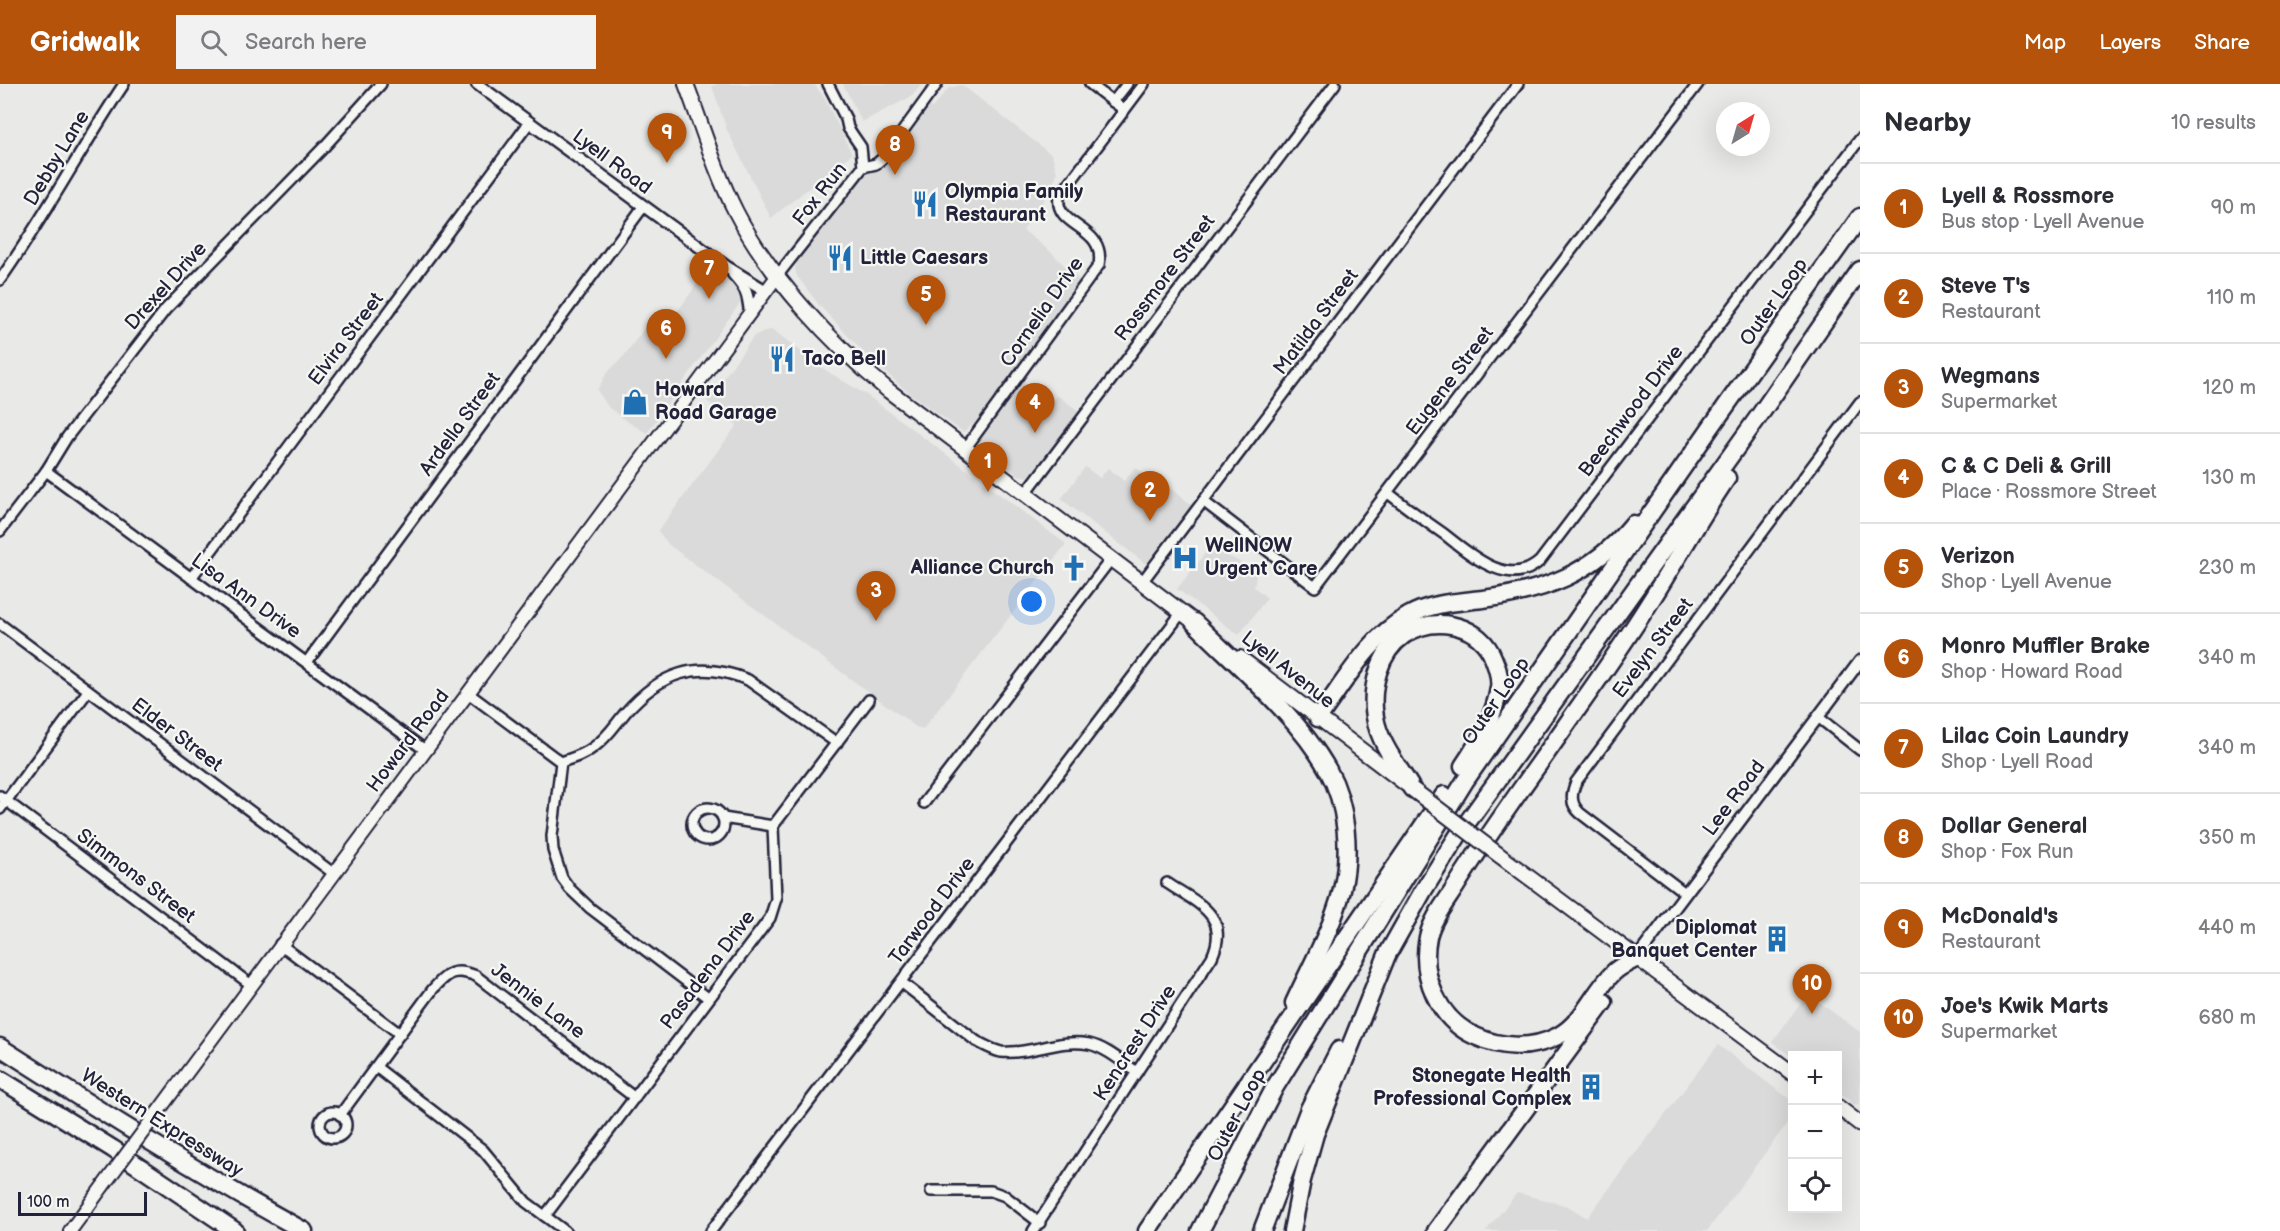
<!DOCTYPE html>
<html lang="en">
<head>
<meta charset="utf-8">
<style>
	:root { --surface:#fff; --page:#f2f2f3; --text:#2b2b33; --muted:#7c7c81; --line:#e1e1e2; --accent:#b45309 }
	body { margin:0; font-family:"Balsamiq Sans",sans-serif; background:var(--page); color:var(--text) }
	.controls { position:absolute; right:18px; bottom:18px; display:grid; overflow:hidden; border-radius:0px; box-shadow:0 6px 24px #0002 }
	.controls button { width:54px; height:54px; display:grid; place-items:center; padding:0; border:0; border-bottom:2px solid var(--line); background:var(--surface); color:var(--text); font:30px sans-serif }
	.compass { position:absolute; left:1716px; top:18px; width:54px; height:54px; border-radius:50%; background:var(--surface); box-shadow:0 6px 24px #0002; rotate:37deg }
	.scale { position:absolute; left:18px; bottom:15px; width:129px; box-sizing:border-box; padding-left:6px; border:3px solid #22223b; border-top:0; font-size:16px; line-height:21px; white-space:nowrap; color:#22223b; -webkit-text-stroke:4px #f6f6f2; paint-order:stroke }
	.you { position:absolute; left:1032px; top:518px; width:21px; height:21px; margin:-15px; border:4px solid #fff; border-radius:50%; background:#1a73e8; box-shadow:0 0 0 9px #1a73e833 }
	.badge { display:grid; place-items:center; width:39px; height:39px; border-radius:50%; background:var(--accent); color:#fff; font-size:20px; font-weight:700 }
	.pin { position:absolute; translate:-50% -50px; filter:drop-shadow(0 2px 3px #0008) }
	.pin::after { content:''; position:absolute; top:32px; width:21px; height:18px; background:inherit; clip-path:polygon(0 0,100% 0,50% 100%) }
	.list { margin:0; padding:0; list-style:none }
	h2 { display:flex; justify-content:space-between; align-items:center; height:78px; margin:0; padding:0 24px; font-size:26px }
	h2 small { font-size:20px; font-weight:400; color:var(--muted) }
	.list li { display:grid; grid-template-columns:39px 1fr auto; gap:18px; align-items:center; box-sizing:border-box; height:90px; padding:0 24px; border-top:2px solid var(--line) }
	.list b { display:block; font-size:22px; white-space:nowrap }
	.list p { margin:0; font-size:20px; white-space:nowrap; color:var(--muted) }
	.list em { font-size:20px; font-style:normal; color:var(--muted) }
	.icon { flex:none; width:33px; height:33px; fill:none; stroke:currentColor; stroke-width:2; stroke-linecap:round; stroke-linejoin:round }
	.map { position:relative; flex:none; width:1860px; height:1147px; overflow:hidden }
	header { display:flex; align-items:center; gap:36px; box-sizing:border-box; height:84px; padding:0 30px; background:var(--accent); color:#fff }
	header strong { font-size:28px }
	nav { display:flex; gap:33px; margin-inline-start:auto; font-size:21px }
	.search { width:420px; height:54px; background:var(--page); display:flex; align-items:center; gap:15px; box-sizing:border-box; padding:0 21px; border-radius:0px; color:var(--muted); font-size:22px }
	main { display:flex }
	aside { flex:1; background:var(--surface) }
	.map>svg:first-child { display:block }
</style>
</head>
<body>
<header>
<strong>Gridwalk</strong>
<div class="search"><svg class="icon" aria-label="search" viewBox="0 0 24 24"><circle cx="10" cy="10" r="6"/><path d="M15 15l6 6"/></svg>Search here</div>
<nav><a>Map</a><a>Layers</a><a>Share</a></nav>
</header>
<main>
<div class="map">
<svg width="1860" height="1147" viewBox="0 0 1860 1147">
	<rect width="100%" height="100%" fill="#e9e9e7"/>
	<filter id="ink" filterUnits="userSpaceOnUse"><feTurbulence type="fractalNoise" baseFrequency=".0167" numOctaves="2"/><feDisplacementMap in="SourceGraphic" scale="12" xChannelSelector="R" yChannelSelector="G"/><feConvolveMatrix kernelMatrix="1 2 1 2 8 2 1 2 1" color-interpolation-filters="sRGB"/></filter>
	<g filter="url(#ink)">
		<g fill="#dadada">
			<path d="M718,0H814L824,13L852,70L771,134L727,46L712,2Z"/>
			<path d="M843,0H922L912,12L862,38Z"/>
			<path d="M962,1L1052,71L1057,89L1051,106L1023,146L1051,168L1082,199L980,335L963,348L909,309L867,272L819,221L797,192L795,185L797,178L920,17L932,24L949,4Z"/>
			<path d="M710,182L739,204L742,216L647,349L630,339L609,324L597,306L607,289L624,272L652,234L667,242Z"/>
			<path d="M773,246L827,287L868,312L1066,460L923,645L916,643L669,461L658,447L737,341L707,317L754,252L764,247Z"/>
			<path d="M1021,296L1050,318L1057,311L1081,329L1028,393L1018,391L980,363L978,357Z"/>
			<path d="M1085,383L1100,394L1108,384L1124,397L1135,383L1161,401L1164,399L1192,421L1146,480L1061,415Z"/>
			<path d="M1210,463L1238,477L1256,492L1254,503L1267,514L1239,551L1177,505Z"/>
			<path d="M1808,910L1860,948V1018L1856,1022L1838,1008V972H1792V973L1772,958Z"/>
			<path d="M1718,961L1792,1017V1033L1707,1147H1486L1517,1109L1568,1122L1587,1134Z"/>
		</g>
		<g fill="none" stroke-linecap="round" stroke-linejoin="round">
			<g stroke="#22223b" stroke-width="14">
				<g id="minor">
					<path d="M828,0L846,35L848,44L861,63L863,83"/>
					<path d="M1090,0L1124,26"/>
					<path d="M1113,18L1127,0"/>
					<path d="M778,191L863,83L876,80L884,73L937,0"/>
					<path d="M0,196C45,133 81,64 124,0"/>
					<path d="M965,365L1099,181C1106,141 1054,144 1059,113L1144,0"/>
					<path d="M46,387L425,666"/>
					<path d="M1388,409C1406,423 1425,437 1444,450C1470,470 1509,506 1540,477L1860,55"/>
					<path d="M1025,410L1335,0"/>
					<path d="M1203,417L1315,503L1698,0"/>
					<path d="M0,447L46,387L67,353L166,225L324,63L381,0"/>
					<path d="M191,494L529,39"/>
					<path d="M1142,498L1518,0"/>
					<path d="M0,540L333,789"/>
					<path d="M307,578L643,123"/>
					<path d="M468,609L561,678L552,752L553,766L562,794L570,805L590,824L708,914"/>
					<path d="M1818,633L1860,666"/>
					<path d="M561,678C573,674 584,671 594,663C607,654 615,641 625,629C660,589 697,575 748,596L837,659"/>
					<path d="M0,712L250,900"/>
					<path d="M924,719L1111,475"/>
					<circle cx="708" cy="740" r="16"/>
					<path d="M0,725L88,607"/>
					<path d="M723,734L773,742"/>
					<path d="M1685,809L1580,729C1570,720 1571,710 1576,698L1860,318"/>
					<path d="M280,860L400,950"/>
					<path d="M901,898L976,957C984,961 992,966 1001,968C1030,971 1060,954 1089,960C1107,964 1122,978 1137,988"/>
					<path d="M376,983L483,1066L526,1118L565,1147"/>
					<circle cx="333" cy="1041" r="13"/>
					<path d="M340,1031L433,905C448,889 454,883 476,892L635,1014"/>
					<path d="M931,1107H991L1005,1112L1040,1139"/>
					<path d="M545,1132L770,834L776,815L773,742L869,616"/>
					<path d="M711,1147L1182,528"/>
					<path d="M1033,1147L1212,873C1231,831 1197,819 1167,799"/>
				</g>
			</g>
			<g stroke="#22223b" stroke-width="15">
				<g id="tertiary">
					<path d="M477,0L727,183L766,207"/>
					<path d="M733,190C746,204 748,209 750,229"/>
					<path d="M1637,874L1860,577"/>
				</g>
			</g>
			<g stroke="#22223b" stroke-width="16">
				<g id="secondary">
					<path d="M157,1029L778,191"/>
					<path d="M70,1147L103,1102"/>
				</g>
			</g>
			<g stroke="#22223b" stroke-width="18">
				<g id="primary">
					<path d="M686,0C702,42 715,87 736,128C770,194 832,260 889,307L1201,543"/>
					<path d="M1240,574L1406,700"/>
					<path d="M1499,771L1792,989"/>
					<path d="M1838,1023L1860,1040"/>
				</g>
			</g>
			<g stroke="#22223b" stroke-width="21">
				<g id="motorway">
					<path d="M1194,538C1238,582 1298,632 1328,686C1347,720 1351,768 1342,806C1332,845 1311,882 1294,919"/>
					<path d="M1318,634C1344,599 1369,553 1408,532C1430,519 1457,518 1483,515C1545,507 1592,490 1633,440"/>
					<path d="M1412,705C1399,683 1379,659 1375,633C1370,604 1379,568 1404,551C1433,532 1474,538 1491,569C1496,580 1501,592 1499,604C1495,631 1478,660 1463,682"/>
					<path d="M1637,874C1630,878 1620,882 1614,888C1594,907 1583,939 1558,952C1531,966 1501,964 1475,952C1438,935 1420,892 1428,853C1432,835 1446,818 1456,802C1491,745 1531,692 1569,637C1596,599 1623,561 1648,521C1675,479 1699,435 1727,394"/>
					<path d="M0,963C100,1027 200,1090 304,1147"/>
					<path d="M0,995L113,1065L235,1147"/>
					<path d="M1147,1147L1444,711"/>
					<path d="M1200,1147L1275,1003L1465,697L1711,343L1860,133"/>
					<path d="M1262,1147L1309,1025L1339,966"/>
					<path d="M1292,1147L1302,1096L1315,1050L1387,871L1423,807L1459,750L1759,332L1860,186"/>
					<path d="M1436,1147L1604,918"/>
				</g>
			</g>
			<use href="#minor" stroke="#f6f6f2" stroke-width="9"/>
			<use href="#tertiary" stroke="#f6f6f2" stroke-width="10"/>
			<use href="#secondary" stroke="#f6f6f2" stroke-width="12"/>
			<use href="#primary" stroke="#f6f6f2" stroke-width="14"/>
			<use href="#motorway" stroke="#f6f6f2" stroke-width="16"/>
			<g stroke="#22223b" stroke-width="16" stroke-linecap="butt">
				<path id="secondary-bridge" d="M103,1102L157,1029"/>
			</g>
			<g stroke="#22223b" stroke-width="18" stroke-linecap="butt">
				<path id="primary-bridge" d="M1412,705L1499,771"/>
			</g>
			<use href="#secondary-bridge" stroke="#f6f6f2" stroke-width="12"/>
			<use href="#primary-bridge" stroke="#f6f6f2" stroke-width="14"/>
		</g>
	</g>
	<defs>
		<g id="restaurant-bare" transform="scale(2.07)"><path d="M-5-6h1v4h1v-4h1v4h1v-4h1v5L-1.5 .5V6h-2V.5L-5-1ZM5-6V6H3V1.5H1.5Q1.5-4 5-6Z" fill="#1f6fb2" stroke="#f6f6f2" stroke-width="2.5" paint-order="stroke"/></g>
		<g id="shop-bare" transform="scale(2.07)"><path d="M-5-2.5h2.3a2.7 3.5 0 0 1 5.4 0H5L5.5 6h-11ZM-1.5-2.5h3a1.5 2.3 0 0 0-3 0Z" fill="#1f6fb2" stroke="#f6f6f2" stroke-width="2.5" paint-order="stroke"/></g>
		<g id="hospital-bare" transform="scale(2.07)"><path d="M-5-5h3v3.5h4V-5h3V5h-3V1.5h-4V5h-3Z" fill="#1f6fb2" stroke="#f6f6f2" stroke-width="2.5" paint-order="stroke"/></g>
		<g id="church-bare" transform="scale(2.07)"><path d="M-1.2-6h2.4v3.5h3.3v2.4h-3.3V6h-2.4V-.1h-3.3v-2.4h3.3Z" fill="#1f6fb2" stroke="#f6f6f2" stroke-width="2.5" paint-order="stroke"/></g>
		<g id="building-bare" transform="scale(2.07)"><path d="M-4-6H4V6H1V3H-1V6H-4ZM-2.5-4.3h1.7v1.8h-1.7ZM.8-4.3h1.7v1.8H.8ZM-2.5-1h1.7V.8h-1.7ZM.8-1h1.7V.8H.8Z" fill="#1f6fb2" stroke="#f6f6f2" stroke-width="2.5" paint-order="stroke"/></g>
	</defs>
	<g fill-rule="evenodd">
		<use href="#restaurant-bare" x="925" y="120"/>
		<use href="#restaurant-bare" x="840" y="174"/>
		<use href="#restaurant-bare" x="782" y="275"/>
		<use href="#shop-bare" x="635" y="318"/>
		<use href="#hospital-bare" x="1185" y="474"/>
		<use href="#church-bare" x="1074" y="484"/>
		<use href="#building-bare" x="1777" y="855"/>
		<use href="#building-bare" x="1591" y="1003"/>
	</g>
	<g text-anchor="middle" dominant-baseline="central" stroke-width="4.5" stroke-linejoin="round" paint-order="stroke">
		<g font-size="20" fill="#22223b" stroke="#f6f6f2">
			<text transform="translate(57 74) rotate(-59)">Debby Lane</text>
			<text transform="translate(612 78) rotate(37)">Lyell Road</text>
			<text transform="translate(820 110) rotate(-52)">Fox Run</text>
			<text transform="translate(1165 194) rotate(-53)">Rossmore Street</text>
			<text transform="translate(166 202) rotate(-48)">Drexel Drive</text>
			<text transform="translate(1774 218) rotate(-55)">Outer Loop</text>
			<text transform="translate(1042 228) rotate(-55)">Cornelia Drive</text>
			<text transform="translate(1316 238) rotate(-53)">Matilda Street</text>
			<text transform="translate(346 255) rotate(-53)">Elvira Street</text>
			<text transform="translate(1450 297) rotate(-53)">Eugene Street</text>
			<text transform="translate(1631 327) rotate(-53)">Beechwood Drive</text>
			<text transform="translate(460 340) rotate(-54)">Ardella Street</text>
			<text transform="translate(246 512) rotate(36)">Lisa Ann Drive</text>
			<text transform="translate(1653 564) rotate(-53)">Evelyn Street</text>
			<text transform="translate(1288 586) rotate(38)">Lyell Avenue</text>
			<text transform="translate(1496 617) rotate(-55)">Outer Loop</text>
			<text transform="translate(177 651) rotate(37)">Elder Street</text>
			<text transform="translate(408 657) rotate(-53)">Howard Road</text>
			<text transform="translate(1734 714) rotate(-53)">Lee Road</text>
			<text transform="translate(136 792) rotate(37)">Simmons Street</text>
			<text transform="translate(932 827) rotate(-53)">Tarwood Drive</text>
			<text transform="translate(708 886) rotate(-53)">Pasadena Drive</text>
			<text transform="translate(538 917) rotate(37)">Jennie Lane</text>
			<text transform="translate(1135 959) rotate(-57)">Kencrest Drive</text>
			<text transform="translate(1237 1031) rotate(-62)">Outer Loop</text>
			<text transform="translate(162 1039) rotate(32)">Western Expressway</text>
		</g>
		<g font-size="20" font-weight="bold" fill="#22223b" stroke="#f6f6f2" text-anchor="start">
			<text x="945" y="108">Olympia Family<tspan x="945" dy="23">Restaurant</tspan></text>
			<text x="860" y="174">Little Caesars</text>
			<text x="802" y="275">Taco Bell</text>
			<text x="655" y="306">Howard<tspan x="655" dy="23">Road Garage</tspan></text>
			<text x="1205" y="462">WellNOW<tspan x="1205" dy="23">Urgent Care</tspan></text>
			<text x="1054" y="484" text-anchor="end">Alliance Church</text>
			<text x="1757" y="844" text-anchor="end">Diplomat<tspan x="1757" dy="23">Banquet Center</tspan></text>
			<text x="1571" y="992" text-anchor="end">Stonegate Health<tspan x="1571" dy="23">Professional Complex</tspan></text>
		</g>
	</g>
</svg>
<div class="controls">
<button>+</button>
<button>−</button>
<button><svg class="icon" aria-label="locate" viewBox="0 0 24 24"><circle cx="12" cy="12" r="6"/><path d="M12 2v4M12 18v4M2 12h4M18 12h4"/></svg></button>
</div>
<svg class="compass" viewBox="-18 -18 36 36"><path d="M0-13l5 13h-10z" fill="#e53935"/><path d="M0 13l5-13h-10z" fill="#7c7c81"/></svg>
<div class="scale">100 m</div>
<div class="you"></div>
<div class="pin badge" style="left:988px;top:408px">1</div>
<div class="pin badge" style="left:1150px;top:437px">2</div>
<div class="pin badge" style="left:876px;top:537px">3</div>
<div class="pin badge" style="left:1035px;top:349px">4</div>
<div class="pin badge" style="left:926px;top:241px">5</div>
<div class="pin badge" style="left:666px;top:275px">6</div>
<div class="pin badge" style="left:709px;top:215px">7</div>
<div class="pin badge" style="left:895px;top:91px">8</div>
<div class="pin badge" style="left:667px;top:79px">9</div>
<div class="pin badge" style="left:1812px;top:930px">10</div>
</div>
<aside>
<h2>Nearby<small>10 results</small></h2>
<ul class="list">
<li><span class="badge">1</span><div><b>Lyell &amp; Rossmore</b><p>Bus stop · Lyell Avenue</p></div><em>90 m</em></li>
<li><span class="badge">2</span><div><b>Steve T's</b><p>Restaurant</p></div><em>110 m</em></li>
<li><span class="badge">3</span><div><b>Wegmans</b><p>Supermarket</p></div><em>120 m</em></li>
<li><span class="badge">4</span><div><b>C &amp; C Deli &amp; Grill</b><p>Place · Rossmore Street</p></div><em>130 m</em></li>
<li><span class="badge">5</span><div><b>Verizon</b><p>Shop · Lyell Avenue</p></div><em>230 m</em></li>
<li><span class="badge">6</span><div><b>Monro Muffler Brake</b><p>Shop · Howard Road</p></div><em>340 m</em></li>
<li><span class="badge">7</span><div><b>Lilac Coin Laundry</b><p>Shop · Lyell Road</p></div><em>340 m</em></li>
<li><span class="badge">8</span><div><b>Dollar General</b><p>Shop · Fox Run</p></div><em>350 m</em></li>
<li><span class="badge">9</span><div><b>McDonald's</b><p>Restaurant</p></div><em>440 m</em></li>
<li><span class="badge">10</span><div><b>Joe's Kwik Marts</b><p>Supermarket</p></div><em>680 m</em></li>
</ul>
</aside>
</main>
</body>
</html>
